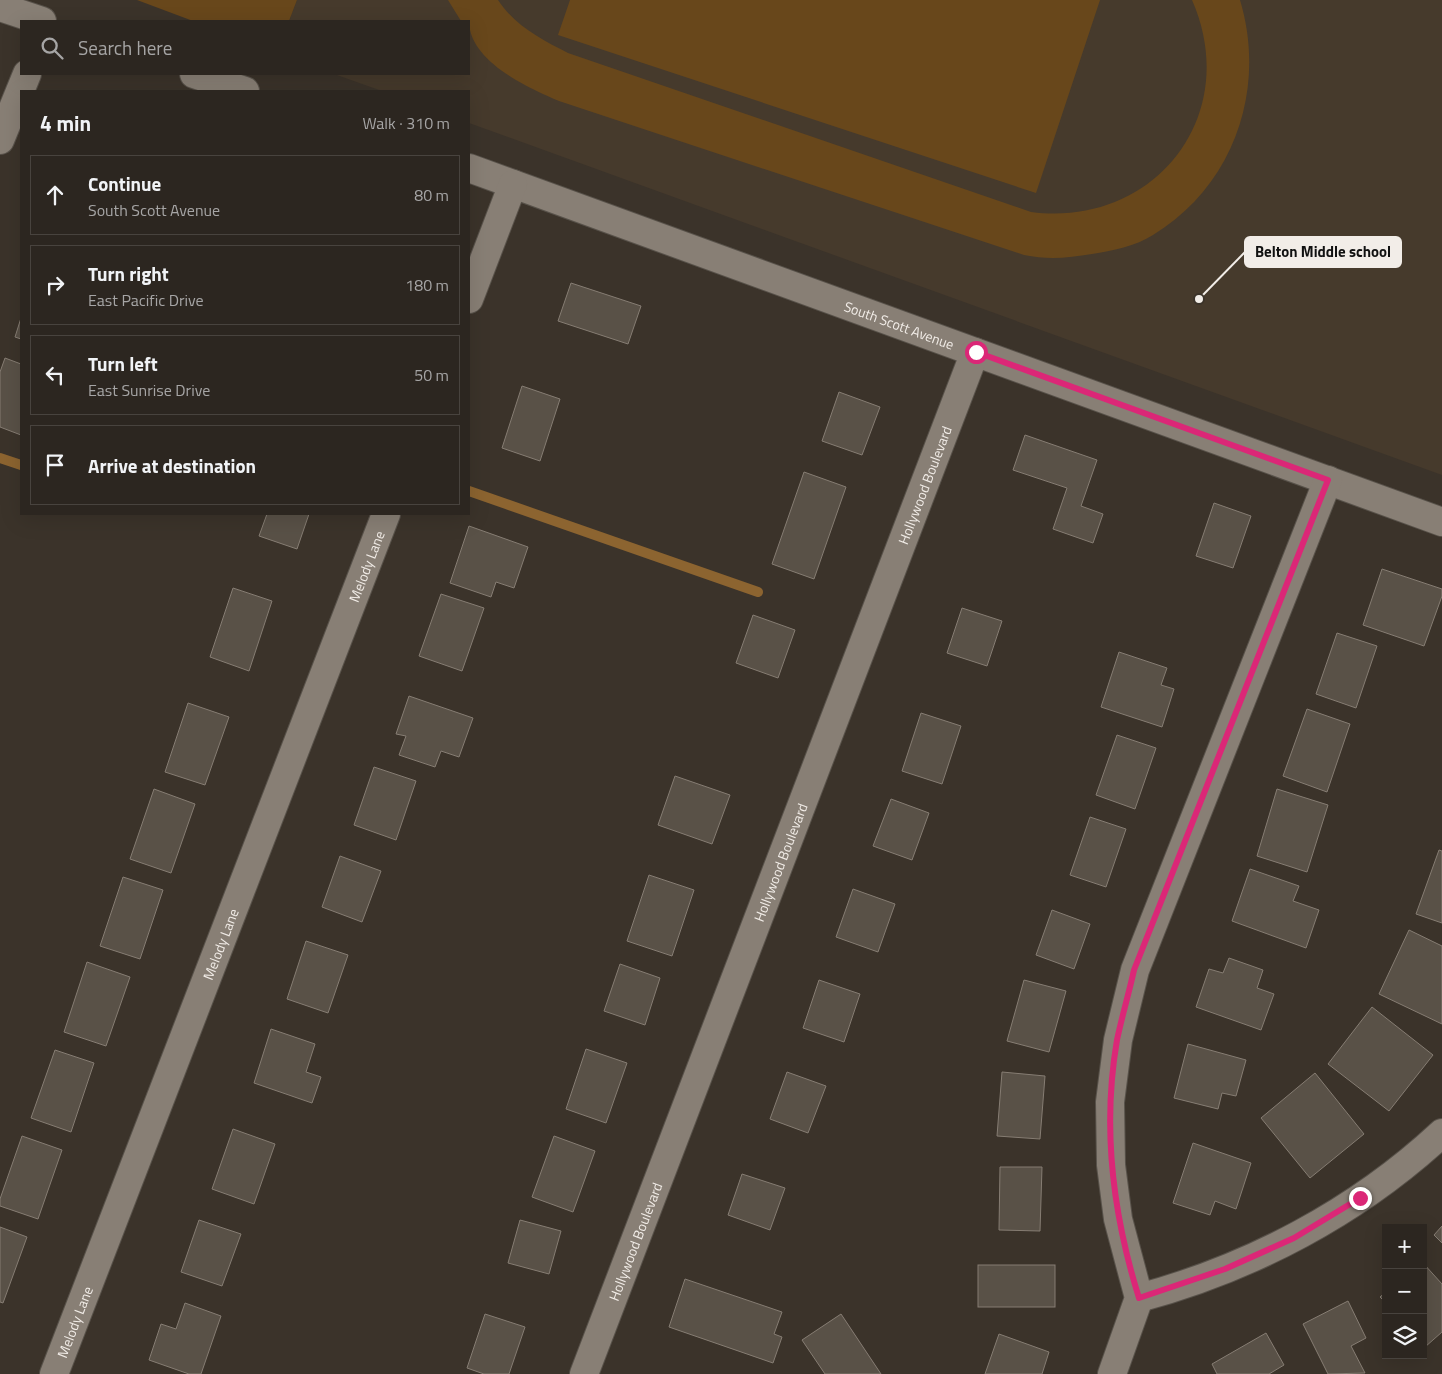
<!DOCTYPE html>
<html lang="en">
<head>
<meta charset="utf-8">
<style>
	:root { --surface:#2c2620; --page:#38322d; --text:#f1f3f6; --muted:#a6a5a5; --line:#48433e }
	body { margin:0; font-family:"Titillium Web",sans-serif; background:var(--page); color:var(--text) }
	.controls { position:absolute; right:15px; bottom:15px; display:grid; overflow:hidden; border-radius:0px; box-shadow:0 5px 20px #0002 }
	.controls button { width:45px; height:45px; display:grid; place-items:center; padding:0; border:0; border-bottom:1px solid var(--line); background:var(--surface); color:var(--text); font:25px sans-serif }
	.stop { position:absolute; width:15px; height:15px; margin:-11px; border:4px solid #db2777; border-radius:50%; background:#fff }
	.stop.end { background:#db2777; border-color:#fff; box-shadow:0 1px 5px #0008 }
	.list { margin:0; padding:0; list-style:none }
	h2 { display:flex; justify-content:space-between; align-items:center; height:65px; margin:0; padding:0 20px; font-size:21px }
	h2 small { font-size:16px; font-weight:400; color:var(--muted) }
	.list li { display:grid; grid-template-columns:32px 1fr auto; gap:15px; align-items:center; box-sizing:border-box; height:80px; margin:0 10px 10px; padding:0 10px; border:1px solid var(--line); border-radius:0px }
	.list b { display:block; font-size:19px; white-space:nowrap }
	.list p { margin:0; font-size:16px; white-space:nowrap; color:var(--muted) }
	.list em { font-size:16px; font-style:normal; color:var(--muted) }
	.icon { flex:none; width:28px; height:28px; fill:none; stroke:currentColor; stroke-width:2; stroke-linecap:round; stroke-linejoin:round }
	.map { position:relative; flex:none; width:1442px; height:1374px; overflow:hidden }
	.search { position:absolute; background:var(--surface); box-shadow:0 5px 20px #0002; left:20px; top:20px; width:450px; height:55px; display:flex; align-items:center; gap:12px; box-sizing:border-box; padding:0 18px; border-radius:0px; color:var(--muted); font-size:19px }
	.panel { position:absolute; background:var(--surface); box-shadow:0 5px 20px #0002; left:20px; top:90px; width:450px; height:425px; border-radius:0px }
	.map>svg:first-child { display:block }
</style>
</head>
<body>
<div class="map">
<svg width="1442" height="1374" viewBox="0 0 1442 1374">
	<rect width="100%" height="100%" fill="#3b332a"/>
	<path fill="#463a2c" d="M297,0H1442V475L469,123V91H382L334,74H469V21H289Z"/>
	<g fill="#68471b">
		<path d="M137,0H297L289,21H193Z"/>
		<path d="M448,0H498C515,26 542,40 568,53L1031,212C1154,228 1243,116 1192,0H1240C1267,89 1234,186 1153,235C1136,246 1112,251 1092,254C1068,258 1048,260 1024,255L559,101C528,88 469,61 469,21H461Z"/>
		<path d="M570,0H1100L1036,193L558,35Z"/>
	</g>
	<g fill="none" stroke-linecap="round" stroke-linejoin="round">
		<g stroke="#8c6430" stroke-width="10">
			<path d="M0,458L21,465"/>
			<path d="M469,491L758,592"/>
		</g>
	</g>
	<g fill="#595147" stroke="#867d73">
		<path d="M571,283L641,306L628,344L558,321Z"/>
		<path d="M21,318V339L15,337Z"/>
		<path d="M5,358L21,364V435L0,427V372Z"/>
		<path d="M522,386L560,399L540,461L502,448Z"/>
		<path d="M839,392L880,407L862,455L822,441Z"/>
		<path d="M1025,435L1097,460L1081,506L1103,514L1093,543L1053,529L1067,488L1013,470Z"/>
		<path d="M804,472L846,487L814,579L772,564Z"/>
		<path d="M1214,503L1251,516L1233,568L1196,556Z"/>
		<path d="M267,514H309L297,549L259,536Z"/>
		<path d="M469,526L528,547L514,588L496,582L491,597L450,583Z"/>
		<path d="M1382,569L1442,589V596L1424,646L1363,625Z"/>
		<path d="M233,588L272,601L249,671L210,657Z"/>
		<path d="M441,594L484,608L462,671L419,656Z"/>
		<path d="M962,608L1002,621L987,666L947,653Z"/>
		<path d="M753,615L795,630L778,678L736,663Z"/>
		<path d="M1337,633L1377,646L1356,708L1316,694Z"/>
		<path d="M1119,652L1167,668L1161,685L1174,689L1162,727L1101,707Z"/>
		<path d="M409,696L473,718L459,757L441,751L435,767L399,755L406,736L396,734Z"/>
		<path d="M188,703L229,717L205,785L165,772Z"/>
		<path d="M1307,709L1350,724L1327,792L1283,776Z"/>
		<path d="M921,713L961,726L942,784L902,771Z"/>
		<path d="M1117,735L1156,748L1135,809L1096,795Z"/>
		<path d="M374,767L416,781L396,840L354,825Z"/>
		<path d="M675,776L730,795L712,844L658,825Z"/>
		<path d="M154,789L195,804L171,873L130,859Z"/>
		<path d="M1277,789L1328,805L1307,872L1257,856Z"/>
		<path d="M891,799L929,813L912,860L873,846Z"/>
		<path d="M1090,817L1126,829L1106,887L1070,875Z"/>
		<path d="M1439,850L1442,851V923L1416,914Z"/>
		<path d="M340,856L381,871L362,922L322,907Z"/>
		<path d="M1250,869L1299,886L1293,901L1319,910L1306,948L1232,921Z"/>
		<path d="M649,875L694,890L672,956L627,941Z"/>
		<path d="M123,877L163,890L140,959L100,946Z"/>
		<path d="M853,889L895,904L878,952L836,937Z"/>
		<path d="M1052,910L1090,924L1074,969L1036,955Z"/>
		<path d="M1409,930L1442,946V1024L1379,994Z"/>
		<path d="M306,941L348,955L328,1013L287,999Z"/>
		<path d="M1229,958L1263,970L1257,988L1274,994L1261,1030L1196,1007L1209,969L1223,973Z"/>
		<path d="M87,962L130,977L106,1046L64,1032Z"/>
		<path d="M620,964L660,978L645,1025L604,1011Z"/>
		<path d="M819,980L860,994L844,1042L803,1028Z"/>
		<path d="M1024,980L1066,991L1049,1052L1007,1041Z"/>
		<path d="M1372,1007L1433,1055L1389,1111L1328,1064Z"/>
		<path d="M271,1029L315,1044L306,1072L321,1077L312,1103L254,1083Z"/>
		<path d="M1188,1044L1246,1060L1236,1096L1222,1093L1218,1109L1174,1098Z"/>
		<path d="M586,1049L627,1063L606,1123L566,1109Z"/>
		<path d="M55,1050L94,1063L71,1132L31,1118Z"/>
		<path d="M787,1072L826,1086L808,1133L770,1119Z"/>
		<path d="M1002,1072L1045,1076L1040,1139L997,1136Z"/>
		<path d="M1315,1073L1364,1134L1310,1178L1261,1118Z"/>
		<path d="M233,1129L275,1144L254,1204L212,1189Z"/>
		<path d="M22,1136L62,1150L38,1219L0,1206V1199Z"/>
		<path d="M554,1136L595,1151L573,1212L532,1197Z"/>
		<path d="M1193,1143L1251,1163L1236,1209L1215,1201L1210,1215L1173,1203Z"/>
		<path d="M1000,1167H1042L1040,1231L999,1230Z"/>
		<path d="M742,1174L785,1188L770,1230L728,1215Z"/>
		<path d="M199,1220L241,1234L222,1286L181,1272Z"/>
		<path d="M520,1220L561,1231L549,1274L508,1263Z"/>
		<path d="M1442,1226V1243L1434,1235Z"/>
		<path d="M0,1227L27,1237L3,1303L0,1302Z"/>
		<path d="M1423,1263L1442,1284V1332L1425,1347L1423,1345Z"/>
		<rect x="978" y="1265" width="77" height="42"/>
		<path d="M685,1279L782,1312L774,1334L782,1337L773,1363L669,1327Z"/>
		<path d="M1386,1292V1303L1380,1297Z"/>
		<path d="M1348,1301L1366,1338L1351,1346L1365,1373L1328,1374L1303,1324Z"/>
		<path d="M185,1303L221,1316L201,1374H189L149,1360L161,1324L176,1329Z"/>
		<path d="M485,1314L525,1327L509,1374H484L467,1368Z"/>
		<path d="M841,1314L881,1374H825L802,1340Z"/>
		<path d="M1266,1333L1284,1365L1269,1374H1217L1212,1364Z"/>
		<path d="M999,1334L1049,1352L1042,1374H985Z"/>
	</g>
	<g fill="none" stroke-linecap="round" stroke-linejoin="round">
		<g stroke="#58524a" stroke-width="30">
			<g id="street">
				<path d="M0,7L42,21"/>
				<path d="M194,74L245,91"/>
				<path d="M0,140L27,74"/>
				<path id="s1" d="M469,168L1442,522"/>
				<path d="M469,299L513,184"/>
				<path d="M1139,1298C1251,1268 1357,1212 1442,1133"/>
				<path id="s2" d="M54,1374L386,514"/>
				<path id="s3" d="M584,1374L975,352"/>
				<path d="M1112,1374L1139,1298L1118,1219L1111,1165L1110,1102L1118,1040L1135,970L1328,480"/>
			</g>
		</g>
		<use href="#street" stroke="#887f75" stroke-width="28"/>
	</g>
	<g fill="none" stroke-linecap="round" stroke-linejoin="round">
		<path stroke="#db2777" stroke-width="6" d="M976,352L1328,480L1134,970C1129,993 1122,1016 1117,1040C1102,1127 1113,1215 1139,1298L1225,1269L1294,1238L1360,1198"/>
	</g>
	<g text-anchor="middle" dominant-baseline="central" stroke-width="4" stroke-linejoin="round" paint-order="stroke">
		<g font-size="14" fill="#f2ede8" stroke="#3b332a">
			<text stroke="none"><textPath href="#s1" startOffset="458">South Scott Avenue</textPath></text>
			<text stroke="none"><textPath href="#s3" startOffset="952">Hollywood Boulevard</textPath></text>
			<text stroke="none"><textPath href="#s2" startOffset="866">Melody Lane</textPath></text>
			<text stroke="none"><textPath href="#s3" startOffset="548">Hollywood Boulevard</textPath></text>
			<text stroke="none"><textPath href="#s2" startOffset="461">Melody Lane</textPath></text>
			<text stroke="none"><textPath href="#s3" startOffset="142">Hollywood Boulevard</textPath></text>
			<text stroke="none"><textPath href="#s2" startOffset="56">Melody Lane</textPath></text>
		</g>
	</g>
	<path fill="none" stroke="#f2ede8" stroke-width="2" d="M1199 299L1245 252"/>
	<circle fill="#f2ede8" stroke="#3b332a" stroke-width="2" cx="1199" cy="299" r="5"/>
	<rect fill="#f2ede8" stroke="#f2ede8" stroke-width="2" x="1245" y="237" width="156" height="30" rx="5"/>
	<g font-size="15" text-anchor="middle" font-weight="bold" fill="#111">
		<text x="1323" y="257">Belton Middle school</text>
	</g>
</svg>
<div class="controls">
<button>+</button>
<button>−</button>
<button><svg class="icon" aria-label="layers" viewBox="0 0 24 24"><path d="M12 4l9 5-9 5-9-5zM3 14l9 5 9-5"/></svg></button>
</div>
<div class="stop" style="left:976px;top:352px"></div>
<div class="stop end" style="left:1360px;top:1198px"></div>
<div class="search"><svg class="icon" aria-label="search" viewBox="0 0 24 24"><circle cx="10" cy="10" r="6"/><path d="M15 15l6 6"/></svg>Search here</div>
<section class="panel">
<h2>4 min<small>Walk · 310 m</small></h2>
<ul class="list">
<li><svg class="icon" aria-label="ahead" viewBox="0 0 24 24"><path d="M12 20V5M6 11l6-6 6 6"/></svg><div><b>Continue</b><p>South Scott Avenue</p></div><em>80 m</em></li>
<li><svg class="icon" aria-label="right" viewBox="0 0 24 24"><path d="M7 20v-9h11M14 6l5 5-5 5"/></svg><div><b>Turn right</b><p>East Pacific Drive</p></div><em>180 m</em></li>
<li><svg class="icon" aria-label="left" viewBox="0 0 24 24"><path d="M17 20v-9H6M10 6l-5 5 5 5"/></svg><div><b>Turn left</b><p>East Sunrise Drive</p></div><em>50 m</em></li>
<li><svg class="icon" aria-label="arrive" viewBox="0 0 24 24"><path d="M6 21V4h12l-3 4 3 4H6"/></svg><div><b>Arrive at destination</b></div></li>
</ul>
</section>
</div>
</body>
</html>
